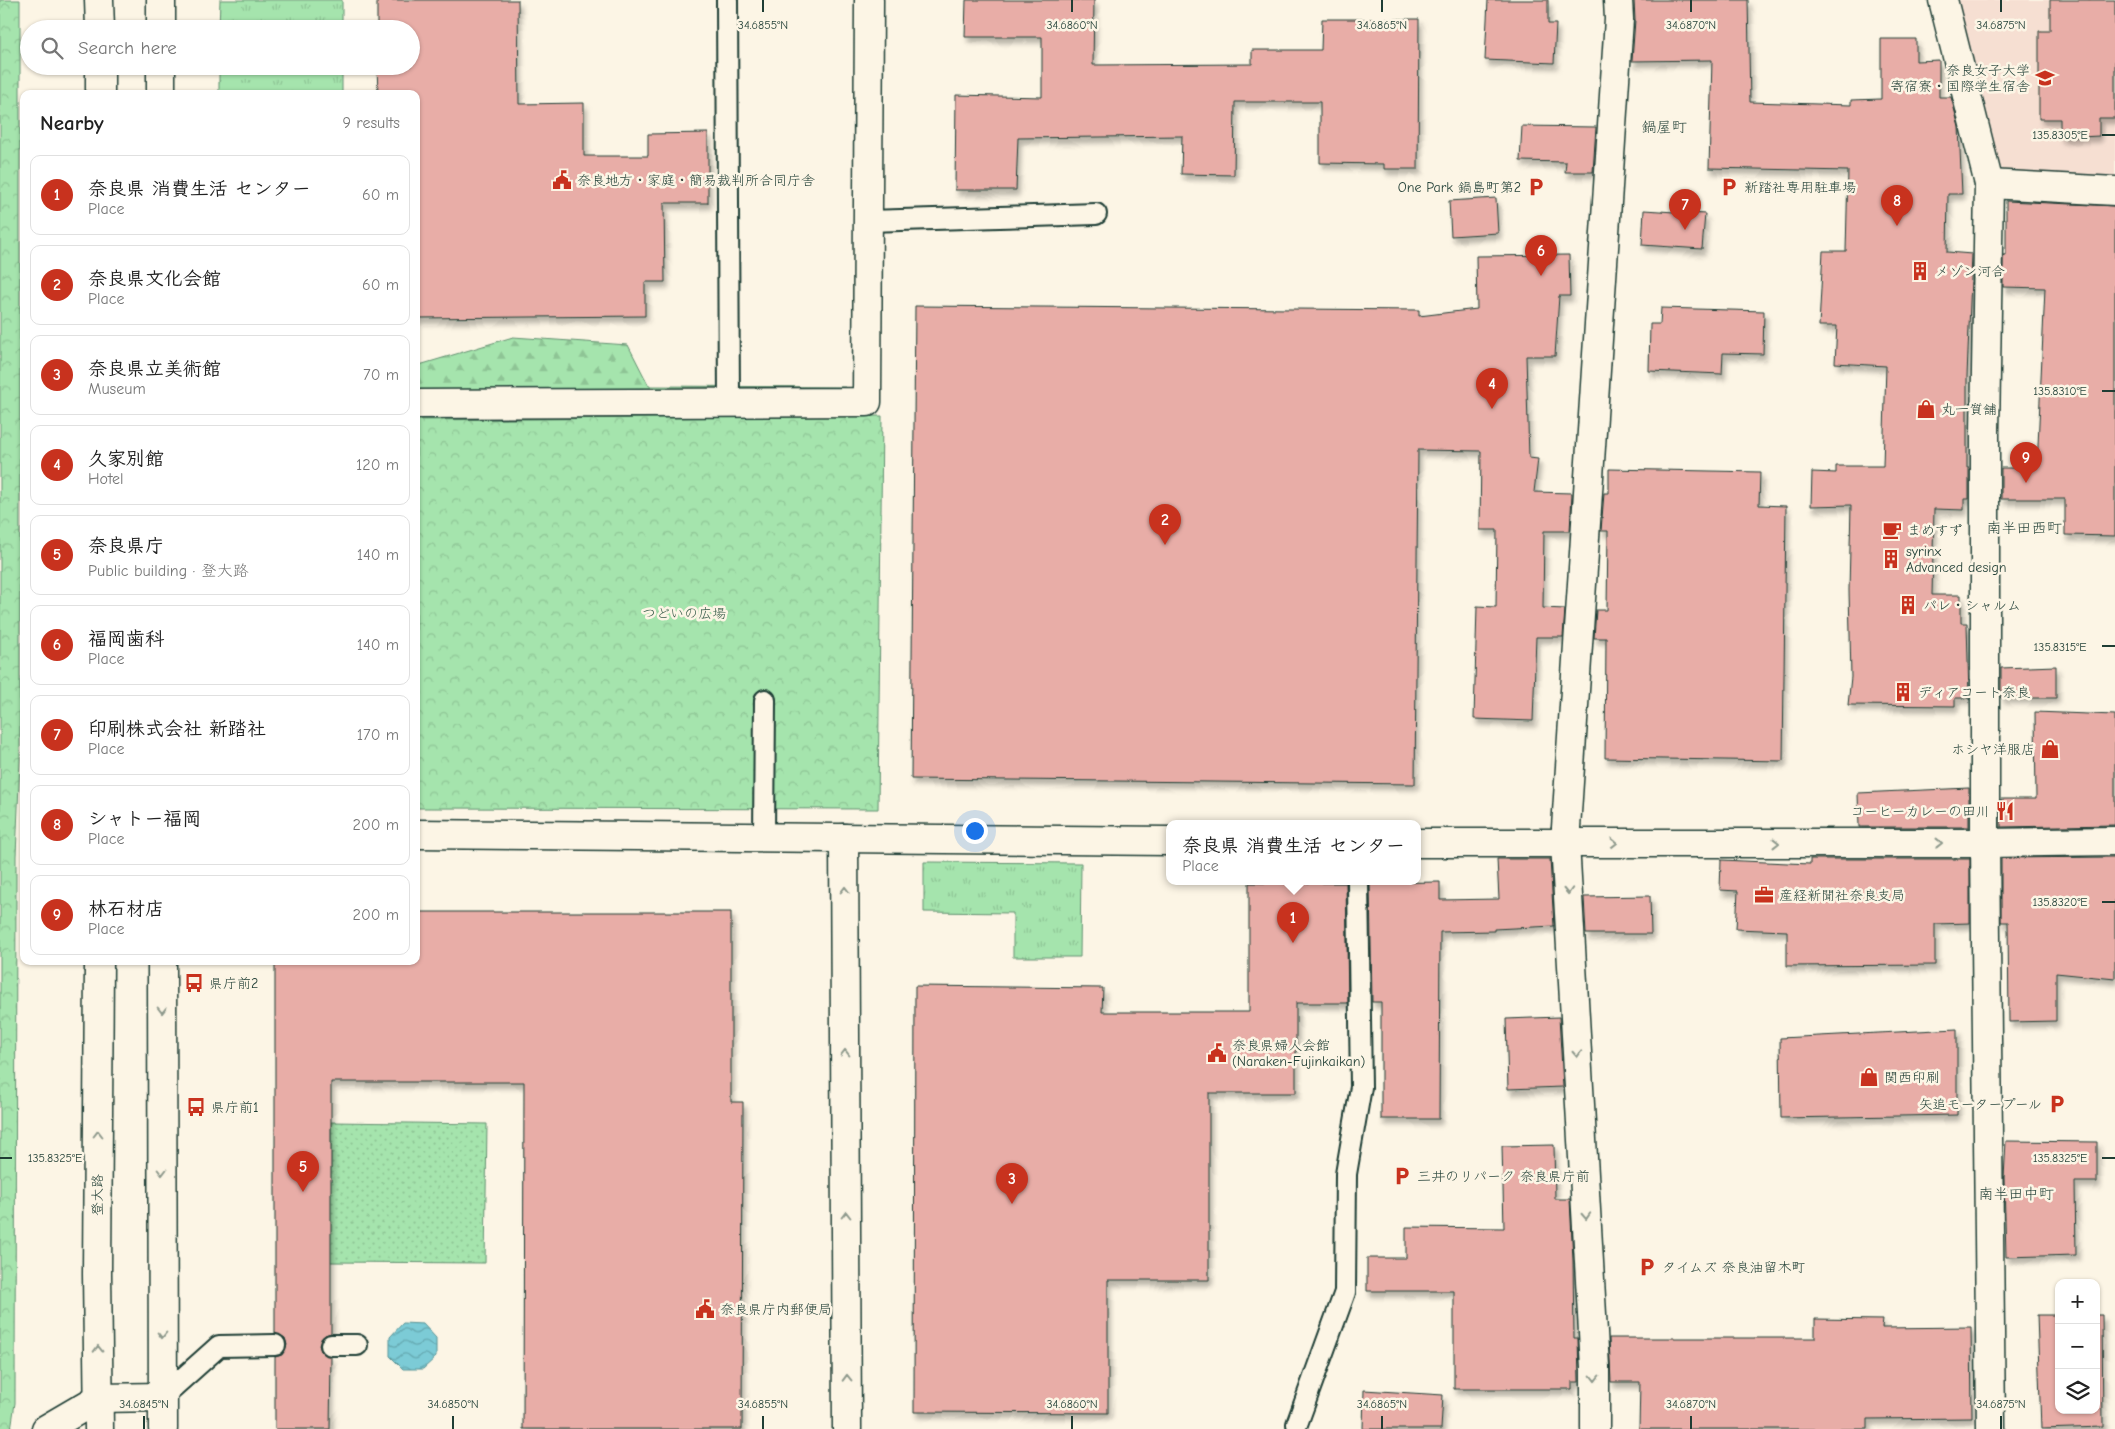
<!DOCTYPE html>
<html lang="en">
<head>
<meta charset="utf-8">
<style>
	:root { --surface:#fff; --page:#f6f6f6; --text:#222; --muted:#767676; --line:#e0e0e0; --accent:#c8321e }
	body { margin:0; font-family:"Comic Neue","Klee One",sans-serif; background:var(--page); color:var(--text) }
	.controls { position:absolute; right:15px; bottom:15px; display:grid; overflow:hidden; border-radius:10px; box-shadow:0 1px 4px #0004 }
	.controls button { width:45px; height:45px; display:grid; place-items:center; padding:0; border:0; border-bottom:1px solid var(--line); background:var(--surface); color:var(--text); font:25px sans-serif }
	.you { position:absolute; left:974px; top:830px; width:18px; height:18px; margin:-12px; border:4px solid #fff; border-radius:50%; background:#1a73e8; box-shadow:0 0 0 8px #1a73e833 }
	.badge { display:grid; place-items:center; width:32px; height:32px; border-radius:50%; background:var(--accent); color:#fff; font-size:16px; font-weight:700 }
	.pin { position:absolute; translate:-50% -41px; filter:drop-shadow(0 1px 2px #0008) }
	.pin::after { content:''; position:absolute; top:26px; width:18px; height:15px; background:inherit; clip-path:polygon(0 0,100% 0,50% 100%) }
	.popup { position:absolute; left:1166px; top:820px; width:255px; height:65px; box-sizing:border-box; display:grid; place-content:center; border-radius:10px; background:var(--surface); filter:drop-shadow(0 1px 4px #0005); font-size:16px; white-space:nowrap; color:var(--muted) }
	.popup b { font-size:19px; color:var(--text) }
	.popup::after { content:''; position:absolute; left:50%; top:100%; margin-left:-10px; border:10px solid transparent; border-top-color:var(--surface) }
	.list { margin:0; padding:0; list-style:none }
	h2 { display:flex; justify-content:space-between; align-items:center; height:65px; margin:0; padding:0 20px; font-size:21px }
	h2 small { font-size:16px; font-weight:400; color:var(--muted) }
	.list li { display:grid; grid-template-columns:32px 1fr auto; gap:15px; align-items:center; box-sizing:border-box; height:80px; margin:0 10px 10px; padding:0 10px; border:1px solid var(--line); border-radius:10px }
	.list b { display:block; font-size:19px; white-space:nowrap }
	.list p { margin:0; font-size:16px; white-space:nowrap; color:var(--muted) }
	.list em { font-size:16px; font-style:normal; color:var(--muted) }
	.icon { flex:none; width:28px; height:28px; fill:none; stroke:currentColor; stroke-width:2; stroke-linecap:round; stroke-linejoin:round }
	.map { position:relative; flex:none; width:2115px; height:1429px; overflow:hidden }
	.search { position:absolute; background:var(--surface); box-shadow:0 1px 4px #0004; left:20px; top:20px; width:400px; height:55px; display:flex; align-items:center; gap:12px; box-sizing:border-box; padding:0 18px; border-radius:28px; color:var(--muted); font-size:19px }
	.panel { position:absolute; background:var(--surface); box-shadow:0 1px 4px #0004; left:20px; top:90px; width:400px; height:875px; border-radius:10px }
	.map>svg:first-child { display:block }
</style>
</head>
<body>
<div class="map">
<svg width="2115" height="1429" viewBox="0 0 2115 1429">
	<defs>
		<pattern id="grass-tufts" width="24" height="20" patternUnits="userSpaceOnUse" patternTransform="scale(1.25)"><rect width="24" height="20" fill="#a5e4ad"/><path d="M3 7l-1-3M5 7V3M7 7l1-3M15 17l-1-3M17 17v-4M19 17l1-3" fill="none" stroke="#8ec495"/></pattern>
		<pattern id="forest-firs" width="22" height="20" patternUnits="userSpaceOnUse" patternTransform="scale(1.25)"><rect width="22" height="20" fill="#a5e4ad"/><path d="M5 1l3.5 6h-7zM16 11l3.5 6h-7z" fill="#8ec495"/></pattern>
		<pattern id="park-crowns" width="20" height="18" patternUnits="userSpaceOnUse" patternTransform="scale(1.25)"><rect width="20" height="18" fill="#a5e4ad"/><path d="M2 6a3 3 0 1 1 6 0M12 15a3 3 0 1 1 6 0" fill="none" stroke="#8ec495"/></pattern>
		<pattern id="garden-dots" width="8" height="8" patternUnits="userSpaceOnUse" patternTransform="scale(1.25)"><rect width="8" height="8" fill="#a5e4ad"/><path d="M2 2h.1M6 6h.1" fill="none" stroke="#8ec495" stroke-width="1.8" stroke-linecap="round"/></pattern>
		<pattern id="water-waves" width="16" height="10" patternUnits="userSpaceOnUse" patternTransform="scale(1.25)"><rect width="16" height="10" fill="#7bcbd6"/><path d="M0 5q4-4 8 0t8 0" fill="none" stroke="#64a6ae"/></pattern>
		<filter id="shadow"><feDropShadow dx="3" dy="5.5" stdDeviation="2.5" flood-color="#0004"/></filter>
	</defs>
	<rect width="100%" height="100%" fill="#fcf5e5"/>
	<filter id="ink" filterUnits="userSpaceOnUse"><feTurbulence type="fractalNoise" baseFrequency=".02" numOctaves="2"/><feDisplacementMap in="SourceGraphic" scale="10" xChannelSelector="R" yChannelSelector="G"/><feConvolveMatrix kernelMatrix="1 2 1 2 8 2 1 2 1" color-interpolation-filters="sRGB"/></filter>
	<g filter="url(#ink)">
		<path fill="#f6dfd2" d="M1958,0H2115V179L2003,171L1993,156Z"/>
		<g fill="url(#grass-tufts)" stroke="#629070">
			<path d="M220,0H342V29H219Z"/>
			<rect x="219" y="66" width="123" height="28"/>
			<path d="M924,862L1081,863L1080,957H1013V913L924,912Z"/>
		</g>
		<path fill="url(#forest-firs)" stroke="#629070" d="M513,337L628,345L649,386L846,387L828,438L416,502V366Z"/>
		<g fill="url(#park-crowns)" stroke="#629070">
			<path d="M0,0H20V759L16,856L15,1403L11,1429H0Z"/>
			<path d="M882,416L878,809L416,808V420Z"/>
		</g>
		<path fill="url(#garden-dots)" stroke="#629070" d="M331,1122L487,1124L485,1263L330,1262Z"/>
		<path fill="url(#water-waves)" stroke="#569295" d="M403,1323L423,1324L436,1338V1357L423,1369H403L390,1356V1337Z"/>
		<g fill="#e8ada7" stroke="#1f3d34" filter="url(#shadow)">
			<path d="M377,0H518L519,104L584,103V156H648V134L708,133V203H664L665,282H645V316L416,318V94H378L377,66H411V29H377Z"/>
			<path d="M966,0H1094L1093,65L1252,64V50H1321L1322,19H1419L1418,169H1384V164L1320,163V102H1235L1234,175L1181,174L1182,136L1018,138L1016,190H955L956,95L1042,97V37H965Z"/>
			<path d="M1488,0H1548V24H1556L1554,63L1485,60Z"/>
			<path d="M1634,0H1748L1750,102L1851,105V100L1881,99V39H1916V61L1939,60V97H1951L1959,127L1962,194H1948L1947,252L1972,254L1967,376V468H1969V499H1964V510L1934,509L1932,595H1961V623H1967L1969,698H1955V706L1848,705L1851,677L1849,590L1851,505L1811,506L1812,472L1836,473V466H1883L1886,366L1835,363L1837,326H1819L1823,251H1846L1848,171L1709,168L1712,60L1632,61L1635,20Z"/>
			<path d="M2050,0H2115V118H2099V136L2060,138V119H2039V31H2050Z"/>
			<path d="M1522,126L1596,127L1593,172H1565L1566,162L1520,161Z"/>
			<path d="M1496,198L1498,233L1451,236L1449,201Z"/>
			<path d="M2006,201L2115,206V536L2065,535V499H2001V468H2037L2045,288L2003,287V255H2006Z"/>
			<path d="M1644,210L1705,214L1702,249L1642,245Z"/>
			<path d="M1569,255L1570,296H1559L1555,356H1526L1529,458L1538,459L1534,492L1572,493L1570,531H1544L1543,608L1565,609L1563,637H1536L1533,721L1474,719L1477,606L1496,607L1497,530H1480L1481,451L1418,450L1415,784L911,779L915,306L1419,310V316L1477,309L1476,256Z"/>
			<path d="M1661,308L1764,311L1763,354L1723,353L1722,374L1649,371L1650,324H1660Z"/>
			<path d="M1609,469L1760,472L1759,505L1786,506L1783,761L1605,758L1606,638H1594L1596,610H1607L1608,531H1601L1604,493H1609Z"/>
			<path d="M2056,666V698H2001V668Z"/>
			<path d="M2035,712L2115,715V825L2001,827V799H2036Z"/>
			<path d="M1969,788V827H1859L1858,793Z"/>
			<path d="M2115,857V979L2056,973V1021L2009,1022L2008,922H2001V858Z"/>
			<path d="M1497,859H1550L1554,926L1494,929V931L1440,932L1439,1119H1381V1002H1372L1370,883L1440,882V900L1499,899Z"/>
			<path d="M1810,859H1970V923L1935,924V965L1787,966V931L1736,929L1738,891L1720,890L1721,860L1810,864Z"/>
			<path d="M1249,883H1346L1348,1003H1296V1093H1209V1280H1108V1413L914,1412L915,986L1103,988L1102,1012H1249Z"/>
			<path d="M1650,896L1651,934H1586L1584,897Z"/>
			<path d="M416,912H731V1102H743L742,1429H523L524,1082H331V1333L325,1335L319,1345L321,1351L331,1357L330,1429H275V1357L282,1355L287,1345L285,1338L275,1333V961H416Z"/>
			<path d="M1559,1017L1563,1087L1508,1089L1506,1019Z"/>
			<path d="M1957,1029V1115L1781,1118L1780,1038Z"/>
			<path d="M2006,1141L2097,1142V1182H2075L2076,1255L2006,1257L2004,1178Z"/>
			<path d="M1554,1145L1555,1199H1570L1573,1261L1574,1338H1578L1579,1382H1572V1389H1454V1291H1367V1258H1406V1227L1504,1228L1502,1146Z"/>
			<path d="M2037,1315H2059V1410H2096V1315H2102L2103,1427L2041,1429Z"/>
			<path d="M1815,1319L1883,1320L1882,1328L1971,1327L1972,1418L1868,1419V1429H1639L1640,1382H1611L1609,1338H1815Z"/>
			<path d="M1364,1390L1443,1395L1441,1429H1363Z"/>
		</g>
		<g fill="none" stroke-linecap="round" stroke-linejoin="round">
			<g stroke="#1f3d34" stroke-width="24">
				<g id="service">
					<path d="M727,0L729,402"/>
					<path d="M868,221L1096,214"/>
					<path d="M764,838L765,700"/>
					<path d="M331,1345H357"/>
					<path d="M162,1397L219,1346L275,1345"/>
					<path d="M1297,1424L1345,1292L1346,1174L1361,1087L1358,882"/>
				</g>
			</g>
			<g stroke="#1f3d34" stroke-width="31">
				<g id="minor">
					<path d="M1943,0L1989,184L1985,433V843L1991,1429"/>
					<path d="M1989,184L2115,191"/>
					<path d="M416,404L867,402L869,0"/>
					<path d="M1565,843H1985L2115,841"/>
					<path d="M1595,1429V1367L1565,843L1619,19L1618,0"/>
				</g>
			</g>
			<g stroke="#1f3d34" stroke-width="31">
				<g id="tertiary">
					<path d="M416,834L1169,841"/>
					<path d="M844,838L847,1429"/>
					<path d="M1417,843H1565"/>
					<path d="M46,1429L99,1398L162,1397"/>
				</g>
			</g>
			<g stroke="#1f3d34" stroke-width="31">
				<g id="trunk">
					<path d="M99,0L100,29"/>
					<path d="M161,29V0"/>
					<path d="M100,66V94"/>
					<path d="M161,94V66"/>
					<path d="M162,961L163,1429"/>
					<path d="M99,1429L97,1274L99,961"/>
				</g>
			</g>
			<use href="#service" stroke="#fcf5e5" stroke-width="20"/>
			<use href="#minor" stroke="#fcf5e5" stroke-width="28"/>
			<use href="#tertiary" stroke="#fcf5e5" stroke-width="28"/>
			<use href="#trunk" stroke="#fcf5e5" stroke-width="28"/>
		</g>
		<defs><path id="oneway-chevron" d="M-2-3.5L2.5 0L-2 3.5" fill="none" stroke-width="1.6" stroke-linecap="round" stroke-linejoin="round" transform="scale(1.25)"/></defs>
		<g stroke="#8e998c">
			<use href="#oneway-chevron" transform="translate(1614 843)"/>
			<use href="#oneway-chevron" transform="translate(1776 843)"/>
			<use href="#oneway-chevron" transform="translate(1939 843)"/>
			<use href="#oneway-chevron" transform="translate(845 890) rotate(-90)"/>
			<use href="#oneway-chevron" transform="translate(1568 891) rotate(87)"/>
			<use href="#oneway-chevron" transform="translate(162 1010) rotate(90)"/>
			<use href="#oneway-chevron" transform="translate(845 1053) rotate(-90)"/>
			<use href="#oneway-chevron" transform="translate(1577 1054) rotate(87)"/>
			<use href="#oneway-chevron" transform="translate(98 1134) rotate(-90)"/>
			<use href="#oneway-chevron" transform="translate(162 1172) rotate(90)"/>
			<use href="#oneway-chevron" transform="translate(846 1215) rotate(-90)"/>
			<use href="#oneway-chevron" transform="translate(1586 1216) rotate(87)"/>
			<use href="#oneway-chevron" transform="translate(162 1335) rotate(90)"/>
			<use href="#oneway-chevron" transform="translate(98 1349) rotate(-91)"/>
			<use href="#oneway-chevron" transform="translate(847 1378) rotate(-91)"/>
			<use href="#oneway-chevron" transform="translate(1595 1378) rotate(90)"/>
		</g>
	</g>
	<path fill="none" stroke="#1f3d34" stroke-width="2" d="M763,0V12M1072,0V12M1382,0V12M1691,0V12M2001,0V12M2102,135H2115M2102,391H2115M2102,646H2115M2102,902H2115M0,1158H12M2102,1158H2115M144,1416V1429M453,1416V1429M763,1416V1429M1072,1416V1429M1382,1416V1429M1691,1416V1429M2001,1416V1429"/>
	<defs>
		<g id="university-bare" transform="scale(1.5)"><path d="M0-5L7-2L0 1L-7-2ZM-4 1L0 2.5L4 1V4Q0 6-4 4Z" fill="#c8321e" stroke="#fcf5e5" stroke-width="2.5" paint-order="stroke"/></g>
		<g id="civic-bare" transform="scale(1.5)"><path d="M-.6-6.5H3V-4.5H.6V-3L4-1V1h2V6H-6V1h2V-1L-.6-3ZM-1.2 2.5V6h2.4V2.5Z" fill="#c8321e" stroke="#fcf5e5" stroke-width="2.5" paint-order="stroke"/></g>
		<g id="parking-bare" transform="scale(1.5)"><path d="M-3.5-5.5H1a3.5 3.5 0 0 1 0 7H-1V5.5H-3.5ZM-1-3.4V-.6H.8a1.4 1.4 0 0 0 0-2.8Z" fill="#c8321e" stroke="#fcf5e5" stroke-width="2.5" paint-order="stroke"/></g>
		<g id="building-bare" transform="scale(1.5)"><path d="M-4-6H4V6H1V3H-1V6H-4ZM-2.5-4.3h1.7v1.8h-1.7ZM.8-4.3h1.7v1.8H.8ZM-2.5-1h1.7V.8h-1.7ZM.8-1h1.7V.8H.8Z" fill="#c8321e" stroke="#fcf5e5" stroke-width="2.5" paint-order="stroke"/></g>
		<g id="shop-bare" transform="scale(1.5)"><path d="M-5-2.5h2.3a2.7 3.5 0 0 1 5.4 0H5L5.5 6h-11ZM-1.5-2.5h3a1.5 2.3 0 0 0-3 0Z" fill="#c8321e" stroke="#fcf5e5" stroke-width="2.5" paint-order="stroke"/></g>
		<g id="cafe-bare" transform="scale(1.5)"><path d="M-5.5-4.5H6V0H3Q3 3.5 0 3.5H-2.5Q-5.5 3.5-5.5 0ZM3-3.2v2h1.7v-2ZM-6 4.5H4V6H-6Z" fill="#c8321e" stroke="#fcf5e5" stroke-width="2.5" paint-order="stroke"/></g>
		<g id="restaurant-bare" transform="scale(1.5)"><path d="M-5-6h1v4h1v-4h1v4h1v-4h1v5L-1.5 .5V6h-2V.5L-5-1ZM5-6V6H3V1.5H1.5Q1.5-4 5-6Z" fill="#c8321e" stroke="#fcf5e5" stroke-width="2.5" paint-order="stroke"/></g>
		<g id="office-bare" transform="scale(1.5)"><path d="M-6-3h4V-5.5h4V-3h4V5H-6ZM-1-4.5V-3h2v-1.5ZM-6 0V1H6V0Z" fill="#c8321e" stroke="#fcf5e5" stroke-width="2.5" paint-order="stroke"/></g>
		<g id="bus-bare" transform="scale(1.5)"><path d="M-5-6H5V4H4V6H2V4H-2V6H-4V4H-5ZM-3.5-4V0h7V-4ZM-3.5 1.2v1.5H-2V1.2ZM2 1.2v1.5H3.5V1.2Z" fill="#c8321e" stroke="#fcf5e5" stroke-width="2.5" paint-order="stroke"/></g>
	</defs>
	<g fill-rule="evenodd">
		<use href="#university-bare" x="2045" y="78"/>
		<use href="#civic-bare" x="562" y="180"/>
		<use href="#parking-bare" x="1536" y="187"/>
		<use href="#parking-bare" x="1729" y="187"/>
		<use href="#building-bare" x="1920" y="271"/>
		<use href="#shop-bare" x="1926" y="409"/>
		<use href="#cafe-bare" x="1892" y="530"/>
		<use href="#building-bare" x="1891" y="559"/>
		<use href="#building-bare" x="1908" y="605"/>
		<use href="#building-bare" x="1903" y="692"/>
		<use href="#shop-bare" x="2050" y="749"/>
		<use href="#restaurant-bare" x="2005" y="811"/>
		<use href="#office-bare" x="1764" y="895"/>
		<use href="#bus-bare" x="194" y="983"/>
		<use href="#civic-bare" x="1217" y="1053"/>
		<use href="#shop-bare" x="1869" y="1077"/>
		<use href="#parking-bare" x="2057" y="1104"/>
		<use href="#bus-bare" x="196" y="1107"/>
		<use href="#parking-bare" x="1402" y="1176"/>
		<use href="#parking-bare" x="1647" y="1267"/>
		<use href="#civic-bare" x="705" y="1309"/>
	</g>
	<g text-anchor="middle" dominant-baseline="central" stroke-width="5" stroke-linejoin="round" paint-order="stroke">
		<g font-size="14" fill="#1f3d34" stroke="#fcf5e5" text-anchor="start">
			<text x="2030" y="70" text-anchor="end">奈良女子大学<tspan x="2030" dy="16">寄宿寮・国際学生宿舎</tspan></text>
			<text x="577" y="180">奈良地方・家庭・簡易裁判所合同庁舎</text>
			<text x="1521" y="187" text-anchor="end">One Park 鍋島町第2</text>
			<text x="1744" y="187">新踏社専用駐車場</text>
			<text x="1935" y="271">メゾン河合</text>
			<text x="1941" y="409">丸一質舗</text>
			<text x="1907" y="530">まめすず</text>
			<text x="1906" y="551">syrinx<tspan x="1906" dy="16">Advanced design</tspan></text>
			<text x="1923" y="605">パレ・シャルム</text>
			<text x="1918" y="692">ディアコート奈良</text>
			<text x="2035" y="749" text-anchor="end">ホシヤ洋服店</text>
			<text x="1990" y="811" text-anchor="end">コーヒーカレーの田川</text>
			<text x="1779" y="895">産経新聞社奈良支局</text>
			<text x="209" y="983">県庁前2</text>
			<text x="1232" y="1045">奈良県婦人会館<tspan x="1232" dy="16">(Naraken-Fujinkaikan)</tspan></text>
			<text x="1884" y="1077">関西印刷</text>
			<text x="2042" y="1104" text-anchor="end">矢追モータープール</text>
			<text x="211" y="1107">県庁前1</text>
			<text x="1417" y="1176">三井のリパーク 奈良県庁前</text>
			<text x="1662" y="1267">タイムズ 奈良油留木町</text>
			<text x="720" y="1309">奈良県庁内郵便局</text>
		</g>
		<g font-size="14" fill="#3a5e4c" stroke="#fcf5e5">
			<text x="684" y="613">つどいの広場</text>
		</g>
		<g font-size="14" fill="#1f3d34" stroke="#fcf5e5">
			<text transform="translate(97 1195) rotate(-90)">登大路</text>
		</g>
		<g font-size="15" fill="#1f3d34" stroke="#fcf5e5">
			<text x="1664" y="127">鍋屋町</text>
			<text x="2024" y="528">南半田西町</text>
			<text x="2016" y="1194">南半田中町</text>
		</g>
	</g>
	<g font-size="12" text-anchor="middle" fill="#1f3d34" stroke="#fcf5e5" stroke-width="5" stroke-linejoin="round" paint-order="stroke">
		<text x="763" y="29">34.6855°N</text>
		<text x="1072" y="29">34.6860°N</text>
		<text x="1382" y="29">34.6865°N</text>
		<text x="1691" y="29">34.6870°N</text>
		<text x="2001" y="29">34.6875°N</text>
		<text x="2060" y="139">135.8305°E</text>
		<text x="2060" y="395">135.8310°E</text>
		<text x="2060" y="651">135.8315°E</text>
		<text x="2060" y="906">135.8320°E</text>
		<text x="55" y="1162">135.8325°E</text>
		<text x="2060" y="1162">135.8325°E</text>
		<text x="144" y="1408">34.6845°N</text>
		<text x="453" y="1408">34.6850°N</text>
		<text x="763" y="1408">34.6855°N</text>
		<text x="1072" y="1408">34.6860°N</text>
		<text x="1382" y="1408">34.6865°N</text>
		<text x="1691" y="1408">34.6870°N</text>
		<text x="2001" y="1408">34.6875°N</text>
	</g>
</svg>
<div class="controls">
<button>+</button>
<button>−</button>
<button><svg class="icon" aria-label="layers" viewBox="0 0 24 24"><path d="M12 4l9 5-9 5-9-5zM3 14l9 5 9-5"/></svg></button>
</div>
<div class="you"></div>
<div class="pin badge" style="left:1293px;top:943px">1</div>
<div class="popup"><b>奈良県 消費生活 センター</b>Place</div>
<div class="pin badge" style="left:1165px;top:545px">2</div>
<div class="pin badge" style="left:1012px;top:1204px">3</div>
<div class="pin badge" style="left:1492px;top:409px">4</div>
<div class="pin badge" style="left:303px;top:1192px">5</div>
<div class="pin badge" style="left:1541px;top:276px">6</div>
<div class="pin badge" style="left:1685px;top:230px">7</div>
<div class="pin badge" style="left:1897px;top:226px">8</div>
<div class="pin badge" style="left:2026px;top:483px">9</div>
<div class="search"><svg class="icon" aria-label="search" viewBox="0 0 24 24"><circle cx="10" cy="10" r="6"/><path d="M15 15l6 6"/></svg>Search here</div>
<section class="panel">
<h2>Nearby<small>9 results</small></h2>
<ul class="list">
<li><span class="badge">1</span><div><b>奈良県 消費生活 センター</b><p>Place</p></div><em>60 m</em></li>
<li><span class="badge">2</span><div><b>奈良県文化会館</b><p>Place</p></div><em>60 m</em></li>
<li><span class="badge">3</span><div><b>奈良県立美術館</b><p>Museum</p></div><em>70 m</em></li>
<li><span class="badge">4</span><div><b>久家別館</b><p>Hotel</p></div><em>120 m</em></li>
<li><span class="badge">5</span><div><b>奈良県庁</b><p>Public building · 登大路</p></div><em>140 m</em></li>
<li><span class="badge">6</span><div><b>福岡歯科</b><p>Place</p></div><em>140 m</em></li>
<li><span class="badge">7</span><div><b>印刷株式会社 新踏社</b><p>Place</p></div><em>170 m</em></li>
<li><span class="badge">8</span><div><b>シャトー福岡</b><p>Place</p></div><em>200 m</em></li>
<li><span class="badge">9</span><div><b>林石材店</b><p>Place</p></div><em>200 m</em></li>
</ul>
</section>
</div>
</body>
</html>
